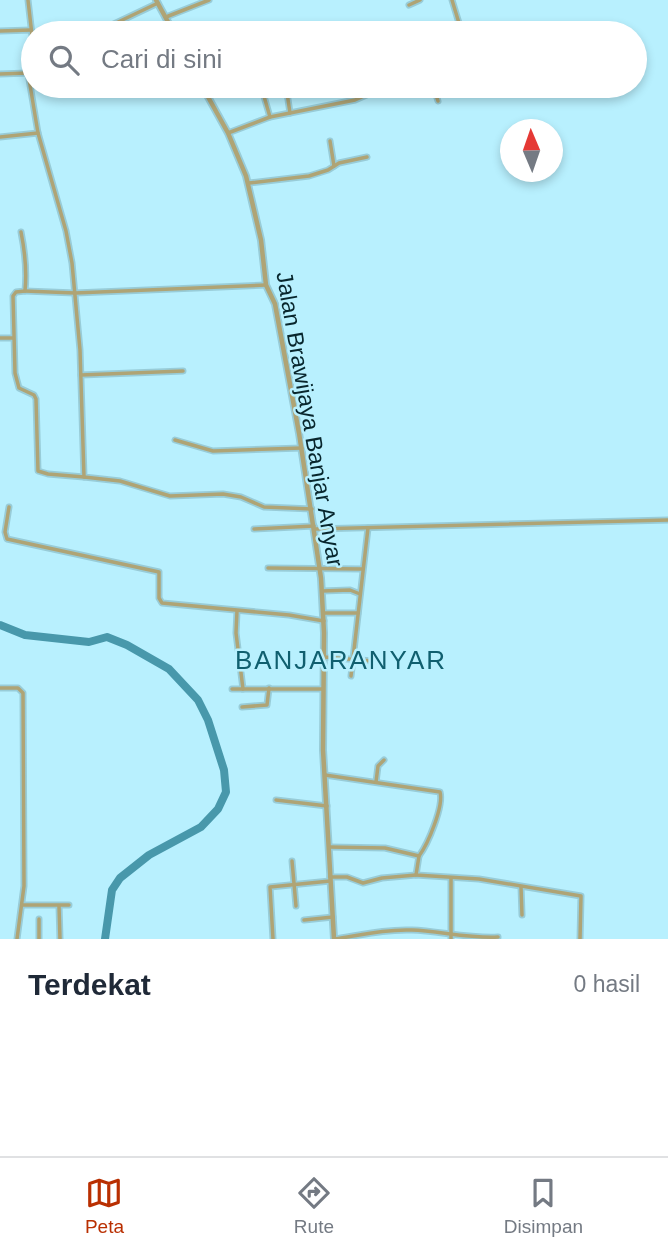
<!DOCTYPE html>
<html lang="id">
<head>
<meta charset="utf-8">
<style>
	:root { --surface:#fff; --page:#f2f2f3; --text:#1f2937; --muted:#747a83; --line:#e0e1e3; --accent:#b92f01 }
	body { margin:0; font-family:Helvetica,sans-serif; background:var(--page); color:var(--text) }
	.compass { position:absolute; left:500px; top:119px; width:63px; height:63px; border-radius:50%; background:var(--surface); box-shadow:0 4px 10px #0003; rotate:358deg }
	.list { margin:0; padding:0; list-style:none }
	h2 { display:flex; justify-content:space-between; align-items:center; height:91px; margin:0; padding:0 28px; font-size:30px }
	h2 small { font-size:23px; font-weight:400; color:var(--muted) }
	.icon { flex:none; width:38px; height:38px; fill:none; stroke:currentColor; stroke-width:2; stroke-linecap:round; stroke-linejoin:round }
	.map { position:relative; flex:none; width:668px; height:939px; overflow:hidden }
	.search { position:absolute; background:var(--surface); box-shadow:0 4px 10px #0003; left:21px; right:21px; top:21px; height:77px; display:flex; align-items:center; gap:18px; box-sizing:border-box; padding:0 24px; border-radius:38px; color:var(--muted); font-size:26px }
	.sheet { height:217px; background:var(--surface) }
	nav { display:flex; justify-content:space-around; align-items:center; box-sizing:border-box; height:98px; border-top:2px solid var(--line); background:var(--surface); font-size:19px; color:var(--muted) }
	nav a { display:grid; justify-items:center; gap:4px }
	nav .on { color:var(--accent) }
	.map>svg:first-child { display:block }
</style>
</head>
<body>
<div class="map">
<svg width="668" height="939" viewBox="0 0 668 939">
	<rect width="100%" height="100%" fill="#b8f0fe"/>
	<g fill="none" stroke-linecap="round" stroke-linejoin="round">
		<path stroke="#4898ab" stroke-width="8" d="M0,625L25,635L89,642L107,637L127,645L169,669L198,700L208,720L224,770L226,792L218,809L201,827L149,855L120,878L112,890L105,939"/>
		<g stroke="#98ccd8" stroke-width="7">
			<g id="minor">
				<path d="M28,0L33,44"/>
				<path d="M452,0L462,33"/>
				<path d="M409,5L420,0"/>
				<path d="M166,17L209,0"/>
				<path d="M0,31L31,30"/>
				<path d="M95,33L158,3"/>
				<path d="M33,66L28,73L38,133L66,231L72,263L80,350L84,477L120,481L170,496L223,494L241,497L264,507L312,509"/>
				<path d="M0,74L28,73"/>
				<path d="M261,86L270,117"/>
				<path d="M286,86L290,113"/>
				<path d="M433,86L438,101"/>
				<path d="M228,133L270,117L355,100L387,86"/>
				<path d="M0,137L38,133"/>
				<path d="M330,141L334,166"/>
				<path d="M249,183L309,176L328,170L339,163L367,157"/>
				<path d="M21,232C25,252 27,271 25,291L16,292L13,296L15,373L19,388L34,395L36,399L38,471L48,474L84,477"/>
				<path d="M25,291L75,293L266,285"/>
				<path d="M0,338H13"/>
				<path d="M81,375L183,371"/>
				<path d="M175,440L213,451L302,448"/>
				<path d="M9,507L5,532L7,539L159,572V598L162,603L289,615L324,621"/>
				<path d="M254,529L314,526"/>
				<path d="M315,529L668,520"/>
				<path d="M268,568L362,569"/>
				<path d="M322,591L350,590L360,594"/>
				<path d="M237,611L236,633L243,689"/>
				<path d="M324,613H358"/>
				<path d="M324,657L372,661"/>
				<path d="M351,676L368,528"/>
				<path d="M0,688H18L23,693L24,886L17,939"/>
				<path d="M232,689H323"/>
				<path d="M242,707L267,705L269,688"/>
				<path d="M325,775L440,792C444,806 428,844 419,856"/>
				<path d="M376,782L378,766L384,760"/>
				<path d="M276,800L327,806"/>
				<path d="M329,847L385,848L419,856L416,875L479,879L581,896L580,939"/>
				<path d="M292,861L296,906"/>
				<path d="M330,877H347L363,883L382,878L416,875"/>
				<path d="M451,878V939"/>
				<path d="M521,887L522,915"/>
				<path d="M22,905H69"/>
				<path d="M59,906L60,939"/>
				<path d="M39,919V939"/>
				<path d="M304,920L333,917"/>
				<path d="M273,939L270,887L330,881"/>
				<path d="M335,939C361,935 386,929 412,930C438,931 473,939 498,937"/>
			</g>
		</g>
		<g stroke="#98ccd8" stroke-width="8">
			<g id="tertiary">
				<path d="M156,0L174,33"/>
				<path d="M202,86L228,133L246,176L261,240L266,285L275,304L299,433L321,578L324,633L323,750L334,939"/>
			</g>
		</g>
		<use href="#minor" stroke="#afa475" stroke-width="3.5"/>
		<use href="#tertiary" stroke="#afa475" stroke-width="4.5"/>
	</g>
	<g text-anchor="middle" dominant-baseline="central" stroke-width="5" stroke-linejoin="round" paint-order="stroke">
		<g font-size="23" fill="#08262d" stroke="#b8f0fe">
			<text transform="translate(310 419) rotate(80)">Jalan Brawijaya Banjar Anyar</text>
		</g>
		<g font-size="26" letter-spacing="2" fill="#105f6f" stroke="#b8f0fe">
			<text x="341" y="660">BANJARANYAR</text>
		</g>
	</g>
</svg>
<svg class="compass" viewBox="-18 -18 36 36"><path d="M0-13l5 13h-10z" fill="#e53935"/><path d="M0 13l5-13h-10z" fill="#747a83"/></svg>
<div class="search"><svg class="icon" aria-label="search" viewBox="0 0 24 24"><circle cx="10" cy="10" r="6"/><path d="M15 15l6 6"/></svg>Cari di sini</div>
</div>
<section class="sheet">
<h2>Terdekat<small>0 hasil</small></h2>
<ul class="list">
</ul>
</section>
<nav>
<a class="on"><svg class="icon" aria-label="map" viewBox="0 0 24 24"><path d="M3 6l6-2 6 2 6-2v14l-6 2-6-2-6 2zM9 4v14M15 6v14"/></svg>Peta</a>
<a><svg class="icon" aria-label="directions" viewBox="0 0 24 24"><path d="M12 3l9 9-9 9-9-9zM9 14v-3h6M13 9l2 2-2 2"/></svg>Rute</a>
<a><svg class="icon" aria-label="saved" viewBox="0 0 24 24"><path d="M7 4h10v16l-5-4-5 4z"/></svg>Disimpan</a>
</nav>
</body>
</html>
